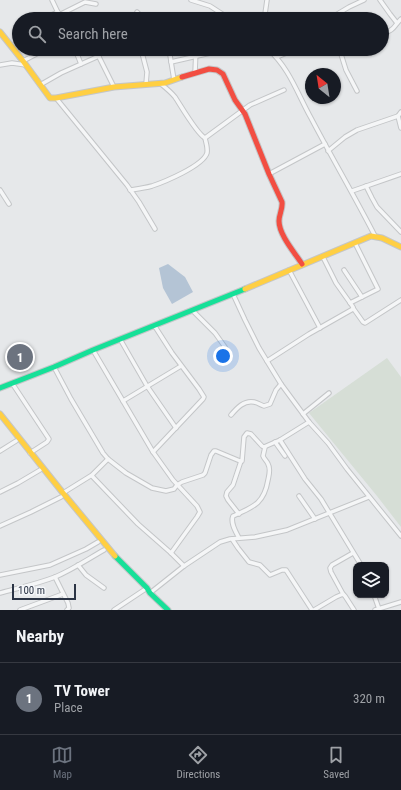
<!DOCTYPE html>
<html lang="en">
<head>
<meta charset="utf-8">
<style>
	:root { --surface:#171b24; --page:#242831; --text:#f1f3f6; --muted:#9ea1a6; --line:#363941; --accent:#6c737f }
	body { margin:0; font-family:"Roboto Condensed",sans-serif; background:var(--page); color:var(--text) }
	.controls { position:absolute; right:12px; bottom:12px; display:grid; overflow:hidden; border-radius:8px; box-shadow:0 1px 3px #0004 }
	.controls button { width:36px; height:36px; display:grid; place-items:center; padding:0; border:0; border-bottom:1px solid var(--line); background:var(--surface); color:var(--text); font:20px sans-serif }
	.compass { position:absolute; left:305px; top:68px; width:36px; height:36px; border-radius:50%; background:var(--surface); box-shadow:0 1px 3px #0004; rotate:330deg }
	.scale { position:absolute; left:12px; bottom:10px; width:64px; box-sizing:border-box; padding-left:4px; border:2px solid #2b3445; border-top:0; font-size:11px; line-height:14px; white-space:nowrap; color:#2b3445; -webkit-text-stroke:3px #f4f6f9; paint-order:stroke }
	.you { position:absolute; left:223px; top:356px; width:14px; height:14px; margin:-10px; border:3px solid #fff; border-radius:50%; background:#1a73e8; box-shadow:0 0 0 6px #1a73e833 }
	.badge { display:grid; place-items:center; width:26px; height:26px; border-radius:50%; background:var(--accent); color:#fff; font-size:13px; font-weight:700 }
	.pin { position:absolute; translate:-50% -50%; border:2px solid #fff; box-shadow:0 1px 4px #0006 }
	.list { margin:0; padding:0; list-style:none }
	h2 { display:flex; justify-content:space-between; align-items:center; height:52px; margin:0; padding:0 16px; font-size:17px }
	h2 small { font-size:13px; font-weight:400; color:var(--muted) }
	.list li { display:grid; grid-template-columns:26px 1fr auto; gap:12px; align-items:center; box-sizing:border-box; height:72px; padding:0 16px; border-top:1px solid var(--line) }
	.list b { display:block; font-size:15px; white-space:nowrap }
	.list p { margin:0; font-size:13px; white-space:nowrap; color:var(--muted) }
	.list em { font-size:13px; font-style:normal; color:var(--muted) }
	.icon { flex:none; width:22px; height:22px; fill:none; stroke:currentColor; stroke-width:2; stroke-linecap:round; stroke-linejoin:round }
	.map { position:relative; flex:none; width:401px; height:610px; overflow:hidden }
	.search { position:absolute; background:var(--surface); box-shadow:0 1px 3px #0004; left:12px; right:12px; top:12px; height:44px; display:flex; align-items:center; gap:10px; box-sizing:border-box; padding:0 14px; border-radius:22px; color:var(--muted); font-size:15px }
	.sheet { height:124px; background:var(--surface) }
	nav { display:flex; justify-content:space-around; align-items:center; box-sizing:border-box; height:56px; border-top:1px solid var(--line); background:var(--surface); font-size:11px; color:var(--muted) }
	nav a { display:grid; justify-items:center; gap:2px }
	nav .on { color:var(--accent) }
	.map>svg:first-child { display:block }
</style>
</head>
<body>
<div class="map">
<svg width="401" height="610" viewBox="0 0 401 610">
	<rect width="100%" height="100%" fill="#e6e8ea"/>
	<path fill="#d6ded6" d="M387,358L401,377V527L377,496L309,413Z"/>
	<path fill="#b4c4d5" d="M168,264L185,277L193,292L172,304L163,288L159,268Z"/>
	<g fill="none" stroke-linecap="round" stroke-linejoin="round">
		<g stroke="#c4c6c8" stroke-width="5.5">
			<g id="street">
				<path d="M52,0L61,19"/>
				<path d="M191,0L210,6L230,19"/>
				<path d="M380,0L390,14L397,23"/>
				<path d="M137,12L140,15V19"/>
				<path d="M59,15L85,2L96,4"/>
				<path d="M42,19L58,12"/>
				<path d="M266,19L265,14L267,0"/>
				<path d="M329,19L349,7L364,0"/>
				<path d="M382,34C396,29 392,28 401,19"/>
				<path d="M75,49L81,64"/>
				<path d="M95,49L114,87"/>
				<path d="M141,49L147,72L146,84"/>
				<path d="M169,49L174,80"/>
				<path d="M268,49C290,69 297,93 311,118C332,158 355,197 375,236"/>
				<path d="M277,49L280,55"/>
				<path d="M335,49L340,51L345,49"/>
				<path d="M340,51L346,70L357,91"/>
				<path d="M277,57L296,49"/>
				<path d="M23,61L46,49"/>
				<path d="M171,62L219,51"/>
				<path d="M0,65L12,63L26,65"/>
				<path d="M195,73L196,49"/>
				<path d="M161,84C166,88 171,92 175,97C181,106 197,134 205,138L250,105L284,90"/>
				<path d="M40,85L61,73L99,56"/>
				<path d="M56,98L127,185L139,202L155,229"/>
				<path d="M401,112L398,116L401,128"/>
				<path d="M328,151L345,137L357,130L398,116"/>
				<path d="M269,174L325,144"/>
				<path d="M366,186L372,198L377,207L401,232"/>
				<path d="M0,190L9,204"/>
				<path d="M130,190C137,189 145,188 152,186C164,182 203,166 207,153C208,148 206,143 205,138"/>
				<path d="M352,191L401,174"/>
				<path d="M289,270L320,328"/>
				<path d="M344,270L362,297"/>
				<path d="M233,294L245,320L259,348L281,384L309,422L328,443L347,469L401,536"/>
				<path d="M350,303L378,289L355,243"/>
				<path d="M353,308L363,322L365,323L401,300"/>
				<path d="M192,310L215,333L225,347"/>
				<path d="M120,339L147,386L176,428"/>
				<path d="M93,350L153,452L173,480L197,506L200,512L197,517L171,553"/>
				<path d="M267,361L309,334L353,309V307L336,283L323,257"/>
				<path d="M54,367L71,399L103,453L108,459L126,473L152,488L166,491L174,489L177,485L182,482L203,475L205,473L211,455L214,451H216L240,461H242L244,437L247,433L251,434L262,446L264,447L280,440L309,422"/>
				<path d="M12,383L49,439L47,442L30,453"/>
				<path d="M123,401L181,366"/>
				<path d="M303,414L329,393"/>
				<path d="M231,415C237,408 244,400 254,402C258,403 261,405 264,406L270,404L276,390L281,384"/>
				<path d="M280,440L305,479L321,499L361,565"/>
				<path d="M275,442L285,456"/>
				<path d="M0,451L16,441"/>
				<path d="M153,452L203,399L204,397L199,389L172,353L154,325"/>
				<path d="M108,459L93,474L92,476L138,524L171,553L184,566"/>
				<path d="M0,492L18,483L40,470"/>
				<path d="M63,493L92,475"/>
				<path d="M299,496L315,519"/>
				<path d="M239,514L228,500L226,496L227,492L233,485L241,461"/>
				<path d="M0,526L31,512L61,497"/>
				<path d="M239,538C236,532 230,523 233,516C253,507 264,504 268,480C269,475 271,469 268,464C267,461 264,459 263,456L265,447"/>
				<path d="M232,539L238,548L249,562L260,565L270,575L282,570H286L312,610"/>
				<path d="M78,565L86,575L104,588"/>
				<path d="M0,575L50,565L86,549L98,542"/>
				<path d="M55,577L68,603L69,608L67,610"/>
				<path d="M0,593C18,588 37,584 55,577C72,570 88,559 104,550"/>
				<path d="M150,593L184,566L220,542L230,539L255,537L287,530L369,497"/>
				<path d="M343,594L331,572L330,568L332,565L353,553"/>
				<path d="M374,595L379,609"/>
				<path d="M20,610L63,594"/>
				<path d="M114,610L144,590"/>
				<path d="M314,610L336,597L343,594L345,596L354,610"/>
				<path d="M375,610L401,602"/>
			</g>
		</g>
		<g stroke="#c4c6c8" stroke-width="7">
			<g id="fast">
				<path d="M0,388L54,367L93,350L245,289"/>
				<path d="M115,556L147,588L150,593L168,610"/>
			</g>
		</g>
		<g stroke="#c4c6c8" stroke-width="7">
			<g id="slow">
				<path d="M0,32L23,61L50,98H56L114,87L165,83L182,77"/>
				<path d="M245,289L371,236L382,238L401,247"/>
				<path d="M0,414L63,493L115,556"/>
			</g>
		</g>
		<g stroke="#c4c6c8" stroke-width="7">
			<path id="jam" d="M182,77L209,69L217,70L223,74L235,100L245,114L269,174L282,202C283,209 279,214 279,221C279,235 295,253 302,264"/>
		</g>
		<use href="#street" stroke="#f5f6f7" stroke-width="3.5"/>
		<use href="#fast" stroke="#16e098" stroke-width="5"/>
		<use href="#slow" stroke="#ffcf43" stroke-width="5"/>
		<use href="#jam" stroke="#f24e42" stroke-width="5"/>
	</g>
</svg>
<div class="controls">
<button><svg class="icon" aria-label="layers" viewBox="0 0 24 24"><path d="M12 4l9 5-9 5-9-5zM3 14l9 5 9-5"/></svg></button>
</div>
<svg class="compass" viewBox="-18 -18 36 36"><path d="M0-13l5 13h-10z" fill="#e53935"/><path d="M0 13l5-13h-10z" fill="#9ea1a6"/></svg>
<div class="scale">100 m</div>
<div class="you"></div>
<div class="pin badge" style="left:20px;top:357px">1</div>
<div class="search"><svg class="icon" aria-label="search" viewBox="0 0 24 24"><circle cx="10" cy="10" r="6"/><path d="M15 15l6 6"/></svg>Search here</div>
</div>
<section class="sheet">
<h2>Nearby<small></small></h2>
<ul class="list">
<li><span class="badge">1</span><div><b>TV Tower</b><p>Place</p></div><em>320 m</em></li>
</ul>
</section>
<nav>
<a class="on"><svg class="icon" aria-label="map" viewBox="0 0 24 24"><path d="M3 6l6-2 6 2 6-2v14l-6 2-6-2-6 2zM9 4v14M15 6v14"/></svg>Map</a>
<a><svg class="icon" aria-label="directions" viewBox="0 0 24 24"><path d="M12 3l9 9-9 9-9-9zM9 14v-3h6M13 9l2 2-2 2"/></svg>Directions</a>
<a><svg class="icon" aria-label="saved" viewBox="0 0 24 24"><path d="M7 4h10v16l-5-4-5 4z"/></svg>Saved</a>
</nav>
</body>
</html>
